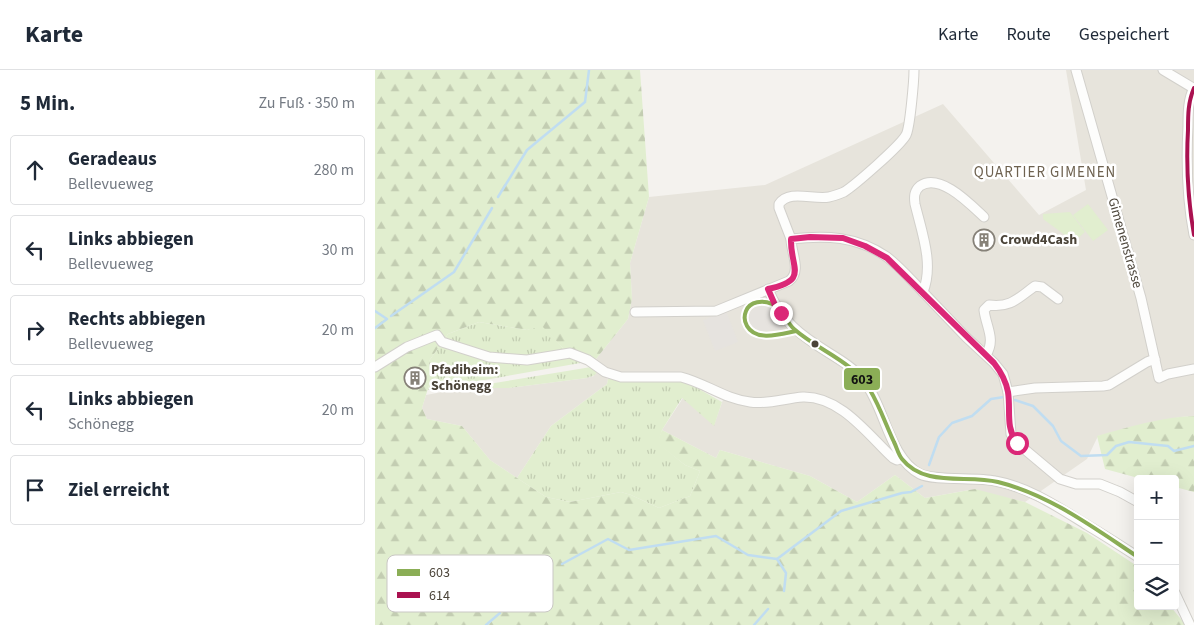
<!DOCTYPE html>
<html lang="de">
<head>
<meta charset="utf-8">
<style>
	:root { --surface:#fff; --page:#f2f2f3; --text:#1f2937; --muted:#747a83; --line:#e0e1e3 }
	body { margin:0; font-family:"Source Sans 3",sans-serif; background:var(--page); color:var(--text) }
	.controls { position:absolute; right:15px; bottom:15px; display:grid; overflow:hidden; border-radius:5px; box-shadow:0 5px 20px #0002 }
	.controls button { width:45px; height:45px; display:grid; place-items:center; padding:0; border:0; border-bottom:1px solid var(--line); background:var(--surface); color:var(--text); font:25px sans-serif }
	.stop { position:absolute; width:15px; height:15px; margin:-11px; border:4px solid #db2777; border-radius:50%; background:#fff }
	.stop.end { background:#db2777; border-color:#fff; box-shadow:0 1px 5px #0008 }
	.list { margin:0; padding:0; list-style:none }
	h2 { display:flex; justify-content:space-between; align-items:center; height:65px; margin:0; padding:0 20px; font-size:21px }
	h2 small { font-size:16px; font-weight:400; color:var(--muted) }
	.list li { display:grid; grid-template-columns:32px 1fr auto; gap:15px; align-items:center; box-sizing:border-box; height:70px; margin:0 10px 10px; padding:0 10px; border:1px solid var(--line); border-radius:5px }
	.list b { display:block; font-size:19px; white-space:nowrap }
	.list p { margin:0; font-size:16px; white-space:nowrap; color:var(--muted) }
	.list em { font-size:16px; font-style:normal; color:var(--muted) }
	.icon { flex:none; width:28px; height:28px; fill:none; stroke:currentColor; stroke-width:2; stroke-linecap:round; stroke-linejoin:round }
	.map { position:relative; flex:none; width:819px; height:555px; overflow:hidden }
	header { display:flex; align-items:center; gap:30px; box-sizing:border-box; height:70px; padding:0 25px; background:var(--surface); border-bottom:1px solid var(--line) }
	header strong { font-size:24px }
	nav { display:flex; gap:28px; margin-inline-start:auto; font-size:18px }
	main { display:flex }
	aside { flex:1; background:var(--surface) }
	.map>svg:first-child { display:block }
</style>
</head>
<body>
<header>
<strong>Karte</strong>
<nav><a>Karte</a><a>Route</a><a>Gespeichert</a></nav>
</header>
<main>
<aside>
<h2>5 Min.<small>Zu Fuß · 350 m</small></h2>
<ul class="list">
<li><svg class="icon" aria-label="ahead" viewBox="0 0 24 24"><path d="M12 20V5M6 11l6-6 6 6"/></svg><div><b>Geradeaus</b><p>Bellevueweg</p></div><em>280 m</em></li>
<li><svg class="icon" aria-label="left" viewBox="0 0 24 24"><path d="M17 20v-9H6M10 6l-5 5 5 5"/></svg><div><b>Links abbiegen</b><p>Bellevueweg</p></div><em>30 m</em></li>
<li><svg class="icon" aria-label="right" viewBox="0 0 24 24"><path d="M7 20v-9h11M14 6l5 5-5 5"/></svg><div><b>Rechts abbiegen</b><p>Bellevueweg</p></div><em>20 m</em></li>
<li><svg class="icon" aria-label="left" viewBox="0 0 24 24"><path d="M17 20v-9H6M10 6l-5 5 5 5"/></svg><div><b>Links abbiegen</b><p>Schönegg</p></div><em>20 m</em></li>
<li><svg class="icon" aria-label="arrive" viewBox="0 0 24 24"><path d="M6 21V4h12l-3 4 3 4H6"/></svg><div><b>Ziel erreicht</b></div></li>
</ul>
</aside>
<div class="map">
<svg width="819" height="555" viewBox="0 0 819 555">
	<defs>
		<pattern id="grass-tufts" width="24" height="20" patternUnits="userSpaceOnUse" patternTransform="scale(1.25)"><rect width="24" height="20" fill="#e1eecf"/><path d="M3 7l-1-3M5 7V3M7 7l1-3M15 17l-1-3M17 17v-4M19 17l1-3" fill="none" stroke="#c3cdb2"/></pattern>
		<pattern id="forest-firs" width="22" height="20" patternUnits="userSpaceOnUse" patternTransform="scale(1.25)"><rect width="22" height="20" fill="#e1eecf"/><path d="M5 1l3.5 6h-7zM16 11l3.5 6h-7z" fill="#c3cdb2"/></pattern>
	</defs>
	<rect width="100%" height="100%" fill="#f4f2ee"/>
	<g fill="#e7e4dc">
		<path d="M691,0H819V346L805,347L723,366L712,389L650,432L594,420L550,428L520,405L482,432L435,406L345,380L341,388L287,360L308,328L339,355L350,324L307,303H238L221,289L253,249L257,229L255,193L274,127L390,115L568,34L664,145L711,120Z"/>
		<path d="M222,301L233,309L232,314L176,356L142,408L115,390L87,356L52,349L47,338L51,325L89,318H134L212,308L219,306Z"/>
	</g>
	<g fill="url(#grass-tufts)">
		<path d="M104,252L152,260L167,255L189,279L159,287L121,285L69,270L73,264Z"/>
		<path d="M66,274L101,285L195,287L211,292L53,320L55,312L54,291Z"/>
		<path d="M216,297L222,301C221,306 217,306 212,308L134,318H89Z"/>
		<path d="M233,309L305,311L315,314L347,332L339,356L307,328L287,360L283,373L310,395L325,401L315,426L284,438L256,425L246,422L195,432L171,427L142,408L176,356L232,314Z"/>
	</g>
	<g fill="url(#forest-firs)">
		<path d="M0,0H265L274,127L255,193L257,229L253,249L221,289L189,279L167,256L152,260L104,252L73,264L54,291L55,312L47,338L52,349L87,356L115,390L171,427L195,432L246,422L256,425L284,438L315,426L325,401L310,395L282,373L287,360L341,388L345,380L435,406L482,432L520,405L550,428L600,419L650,432L712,463L759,494L763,499V536H795L811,555H0Z"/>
		<path d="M819,346V422L800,417V409H767L730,399L722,366C754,357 786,347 819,346Z"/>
	</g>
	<g fill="#e1eecf">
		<path d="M713,134L733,160L718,171L698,145Z"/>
		<path d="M695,142L710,162L701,170L694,168L668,149V144Z"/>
	</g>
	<g fill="#e6e3df">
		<path d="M386,235L396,237L409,255L408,259L385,261L377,256L374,250L375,243L379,238Z"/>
		<path d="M351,241L363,272L340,281L328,250Z"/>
	</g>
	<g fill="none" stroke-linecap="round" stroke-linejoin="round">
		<g stroke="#c0ddf1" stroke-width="2.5">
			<path d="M123,127L152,80L210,32L214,0"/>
			<path d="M0,241L12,249L0,258"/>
			<path d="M16,246L79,202L117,138"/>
			<path d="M640,330L658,336L678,356L686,371L706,386L732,385L741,376L754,372L793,376L799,381L819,376"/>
			<path d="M554,395L564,367L577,353L597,346L616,329L629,327"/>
			<path d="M187,494L233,469L254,480L341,466L373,485L402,489"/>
			<path d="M409,521L411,503L402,489L466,441L527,423L536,422L547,416"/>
			<path d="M134,534L165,506L177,500"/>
			<path d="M111,555L125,543"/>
			<path d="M379,555L393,539"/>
		</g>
		<g stroke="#d2d0cb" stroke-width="11">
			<g id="street">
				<path d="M701,0L766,228L784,308L793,304L819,299"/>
				<path d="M788,0L818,18"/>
				<path d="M819,18C813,29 813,43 813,56C811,93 812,129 819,165"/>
				<path d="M609,147C596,135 565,102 545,116C539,121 539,127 540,134C547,163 559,194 548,222L591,267L619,293L628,304L633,322L636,364L642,373L685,409L701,414H725L745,422L763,432"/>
				<path d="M416,169L404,138V134C414,119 438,130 454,127C459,126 464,124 469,122C480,115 525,76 531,65C535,58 539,10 539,0"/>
				<path d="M393,219C406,251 425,265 454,283C467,291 480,299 489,311C510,337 514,388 545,404C559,411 601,407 620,411C654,417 683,437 712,455C729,465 746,476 763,487"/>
				<path d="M260,242L341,241L414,211C427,201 416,183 416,169C451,165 482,166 512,187C525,197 537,211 548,222"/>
				<path d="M611,285C621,269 611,257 609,240L614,235C636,238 643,228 660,216L667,217L683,229"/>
				<path d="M0,297L32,277L62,265L67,272L114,287L152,290L195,283L213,290L230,302L246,307H306C330,313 350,329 375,332C392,335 411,328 428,327C466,326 494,366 518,388L522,390L527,388"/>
				<path d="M633,322L660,318L728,316L734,315L772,292L780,289"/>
				<path d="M800,523L815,555"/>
			</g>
		</g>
		<use href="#street" stroke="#fdfdfc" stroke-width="9"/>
		<g stroke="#fff" stroke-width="8">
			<path id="bus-1" d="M421,261C406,264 381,272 372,256C369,251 369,246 371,241C375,231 388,230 397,234C408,239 411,252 419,259C444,281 478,291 495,320C505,337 511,355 519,372C522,378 523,384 527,389C550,418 592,404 623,412C675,425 719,458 763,487"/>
		</g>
		<g stroke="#fff" stroke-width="8">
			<path id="bus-2" d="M819,18C813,32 813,45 813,60C811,95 813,130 819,165"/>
		</g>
		<use href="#bus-1" stroke="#8bae56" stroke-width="4"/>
		<use href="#bus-2" stroke="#aa1150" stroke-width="4"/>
	</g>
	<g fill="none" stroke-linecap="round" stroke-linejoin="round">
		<path stroke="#db2777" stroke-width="6" d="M406,243L400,235L393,219C435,210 415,198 416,169L435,167L468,168L490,176L512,188L619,293C626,302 631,311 633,322C636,341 630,356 642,373"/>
	</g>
	<defs>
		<g id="building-ring" transform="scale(1.125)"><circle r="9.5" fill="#fff" stroke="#868178" stroke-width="1.5"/><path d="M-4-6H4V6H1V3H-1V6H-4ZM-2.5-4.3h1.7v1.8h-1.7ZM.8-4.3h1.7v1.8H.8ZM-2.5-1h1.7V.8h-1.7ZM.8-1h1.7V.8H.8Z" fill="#868178"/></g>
	</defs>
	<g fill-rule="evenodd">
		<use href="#building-ring" x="609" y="170"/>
		<use href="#building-ring" x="40" y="308"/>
	</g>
	<circle fill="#4b4439" stroke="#fff" stroke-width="2" cx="440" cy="274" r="4.5"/>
	<g text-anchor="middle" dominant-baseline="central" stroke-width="5" stroke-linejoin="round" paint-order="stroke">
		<g font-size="14" font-weight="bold" fill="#4b4439" stroke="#fff" text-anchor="start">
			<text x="625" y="170">Crowd4Cash</text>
			<text x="56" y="300">Pfadiheim:<tspan x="56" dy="16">Schönegg</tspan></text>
		</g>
		<g font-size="14" fill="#4b4439" stroke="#fff">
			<text transform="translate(750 173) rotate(74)">Gimenenstrasse</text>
		</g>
		<g font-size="15" letter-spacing="1" fill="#6e6250" stroke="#fff">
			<text x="670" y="102">QUARTIER GIMENEN</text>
		</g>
	</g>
	<rect x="12" y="485" width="166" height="57" rx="8" fill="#fff" stroke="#c9c7c4" stroke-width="1"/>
	<rect x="22" y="499" width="23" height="7" fill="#8bae56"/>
	<rect x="22" y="522" width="23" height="6" fill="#aa1150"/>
	<g font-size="14" fill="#4b4439">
		<text x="54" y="507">603</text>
		<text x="54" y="530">614</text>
	</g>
	<rect stroke="#fff" stroke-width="2" x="468" y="297" width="38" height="24" rx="5" fill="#8bae56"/>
	<g font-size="14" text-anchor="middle" font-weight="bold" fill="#111">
		<text x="487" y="314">603</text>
	</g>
</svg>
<div class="controls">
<button>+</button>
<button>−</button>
<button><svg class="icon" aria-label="layers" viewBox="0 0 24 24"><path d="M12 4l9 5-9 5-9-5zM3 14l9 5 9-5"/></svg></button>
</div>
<div class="stop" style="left:642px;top:373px"></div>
<div class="stop end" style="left:406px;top:243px"></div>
</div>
</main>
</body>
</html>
